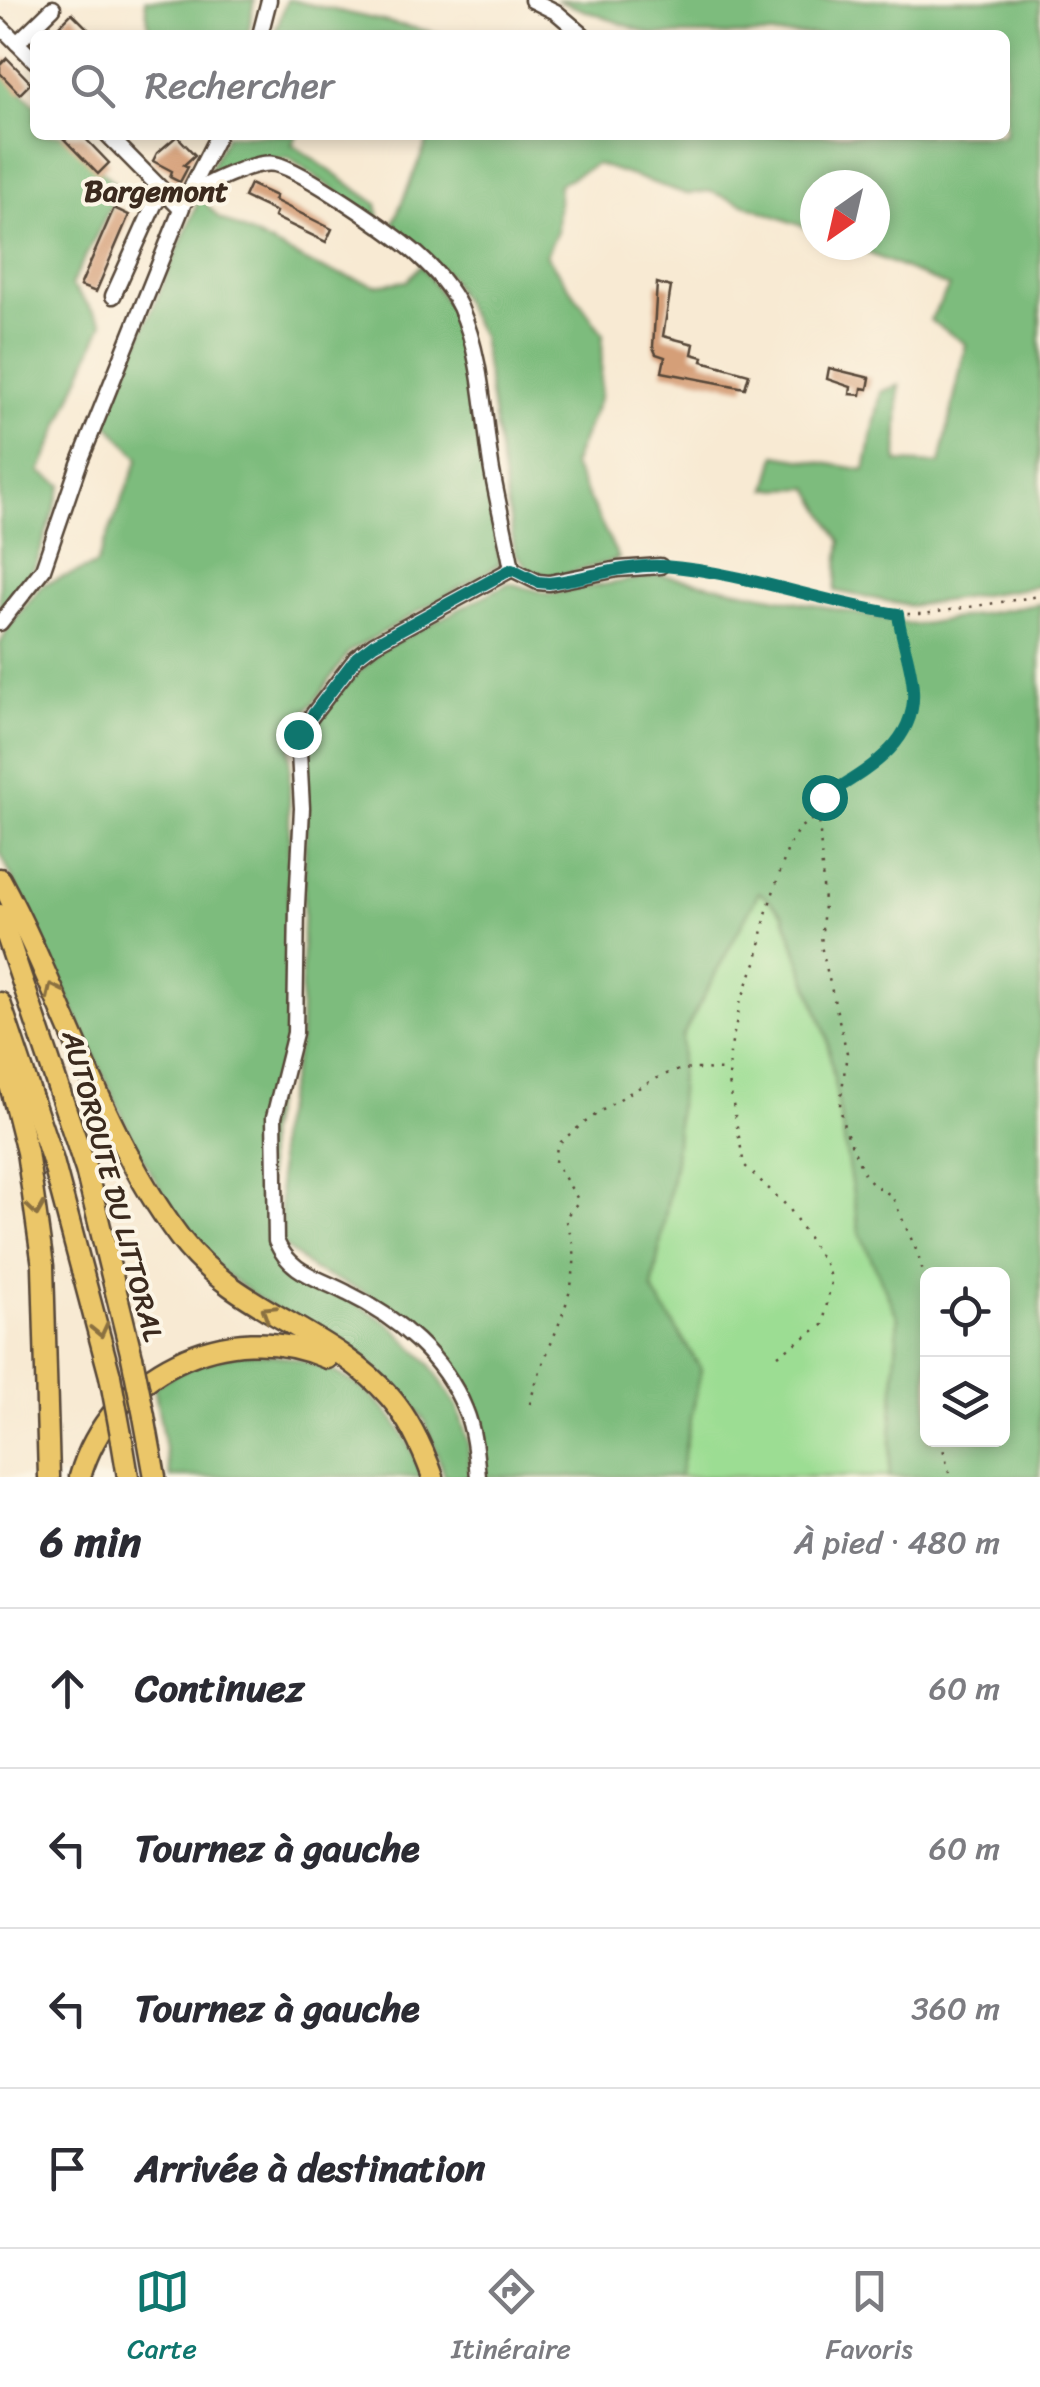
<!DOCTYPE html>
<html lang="fr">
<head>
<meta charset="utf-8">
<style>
	:root { --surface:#fff; --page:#f7f7f7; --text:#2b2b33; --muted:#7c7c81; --line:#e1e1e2; --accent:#0f766e }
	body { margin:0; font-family:Sriracha,sans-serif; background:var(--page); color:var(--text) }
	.controls { position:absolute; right:30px; bottom:30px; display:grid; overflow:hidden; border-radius:15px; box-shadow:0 5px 15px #0003 }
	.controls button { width:90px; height:90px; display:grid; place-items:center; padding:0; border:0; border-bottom:2px solid var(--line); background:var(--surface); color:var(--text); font:50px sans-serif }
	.compass { position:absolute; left:800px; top:170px; width:90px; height:90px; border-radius:50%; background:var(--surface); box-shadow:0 5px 15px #0003; rotate:214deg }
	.stop { position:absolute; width:30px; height:30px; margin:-22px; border:8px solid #0f766e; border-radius:50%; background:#fff }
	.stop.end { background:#0f766e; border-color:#fff; box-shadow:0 2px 10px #0008 }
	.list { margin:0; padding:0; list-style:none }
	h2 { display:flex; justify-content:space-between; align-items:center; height:130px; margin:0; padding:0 40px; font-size:42px }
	h2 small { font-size:32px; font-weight:400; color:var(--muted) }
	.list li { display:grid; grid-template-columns:65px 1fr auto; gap:30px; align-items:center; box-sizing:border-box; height:160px; padding:0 40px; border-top:2px solid var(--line) }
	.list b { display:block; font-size:38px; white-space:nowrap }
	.list em { font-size:32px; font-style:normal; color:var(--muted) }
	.icon { flex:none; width:55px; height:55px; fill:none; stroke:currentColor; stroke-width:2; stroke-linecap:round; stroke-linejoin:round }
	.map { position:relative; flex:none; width:1040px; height:1477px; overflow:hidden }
	.search { position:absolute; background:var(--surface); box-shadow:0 5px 15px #0003; left:30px; right:30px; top:30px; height:110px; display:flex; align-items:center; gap:25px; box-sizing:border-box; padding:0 35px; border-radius:15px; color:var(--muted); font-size:38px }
	.sheet { height:770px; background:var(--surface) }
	nav { display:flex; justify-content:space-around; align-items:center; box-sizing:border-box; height:140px; border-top:2px solid var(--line); background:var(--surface); font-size:28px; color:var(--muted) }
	nav a { display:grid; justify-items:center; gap:5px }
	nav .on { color:var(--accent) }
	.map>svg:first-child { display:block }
</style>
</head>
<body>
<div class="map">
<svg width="1040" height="1477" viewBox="0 0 1040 1477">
	<rect width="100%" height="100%" fill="#fcf5e5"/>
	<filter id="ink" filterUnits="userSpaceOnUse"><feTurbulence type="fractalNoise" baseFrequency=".01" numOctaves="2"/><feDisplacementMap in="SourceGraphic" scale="20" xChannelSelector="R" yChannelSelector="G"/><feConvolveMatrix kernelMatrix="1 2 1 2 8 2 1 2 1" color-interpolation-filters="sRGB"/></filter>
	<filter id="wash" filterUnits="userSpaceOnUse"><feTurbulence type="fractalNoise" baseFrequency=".0048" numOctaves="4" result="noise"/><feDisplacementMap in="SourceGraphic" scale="40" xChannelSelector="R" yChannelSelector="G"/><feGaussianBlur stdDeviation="2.25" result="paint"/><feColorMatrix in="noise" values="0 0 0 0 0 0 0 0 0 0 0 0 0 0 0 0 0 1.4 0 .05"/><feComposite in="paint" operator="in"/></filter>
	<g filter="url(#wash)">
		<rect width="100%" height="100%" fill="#f8ead3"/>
		<path fill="#9cdd93" stroke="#6c8458" stroke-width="2.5" d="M759,891L783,913L827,1037L859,1230L898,1318L889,1477H679L701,1369L652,1290L675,1160L682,1037Z"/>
		<g fill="#7dbc7d" stroke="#5c734e" stroke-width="2.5" fill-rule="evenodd">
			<path d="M145,0H254L248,35H150Z"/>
			<path d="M287,0H290L445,35H274Z"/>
			<path d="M556,0H1040V586L911,606L835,591L841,542L810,488L767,489L776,455L865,470L881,392L899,385L897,462L940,464L966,344L930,320L949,287L849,245H875V185H815V231L709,191L687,194L596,164L559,184L557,231L546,255L603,334L600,397L572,465L619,559L555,577L531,571L515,553L481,336L449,276L392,226L430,135H1005V35H653Z"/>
			<path d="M0,70L35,105V135H66L115,184L114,200L71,285L103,323L40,472L62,485L36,565L0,613Z"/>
			<path d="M227,135H297L292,144L377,204L380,222L289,158L252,160L207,174Z"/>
			<path d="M200,197L219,218L320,268L375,285L407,281L421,265L450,308L465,351L500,564L349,652L315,701L293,725L290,750L287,1043L266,1135L269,1232L277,1259L289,1271L305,1283L351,1300L391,1325L430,1364L458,1408L468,1442L471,1477H445L425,1421L401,1392L360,1355L260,1300L220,1270L184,1230L138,1150L0,852V645L8,628L42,585L96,565L139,458L105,421Z"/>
			<path d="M661,575L916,625L1040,604V1477H889L898,1318L859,1231L827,1037L783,913L759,892L682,1037L675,1160L652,1289L701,1369L679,1477H482L478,1421L464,1385L425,1334L369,1294L313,1270L282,1244L277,1137L300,1039L307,777L305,747L313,726L335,695L383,649L509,583L549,594ZM928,1274H1002V1440H928Z"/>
			<path d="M242,1353C328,1354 396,1391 422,1477H170L154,1386C183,1367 209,1359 242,1353Z"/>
		</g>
		<g id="blocks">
			<g fill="#d59f78">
				<path d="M72,13L94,35H50Z"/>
				<path d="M7,58L31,83L20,94L0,73V65Z"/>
				<path d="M60,135H82L109,163L98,174Z"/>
				<path d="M177,136L195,155L184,165L188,167L180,182L170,177L172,171L153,161L157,153Z"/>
				<path d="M250,184L276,196L274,200L332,229L326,242L274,217L276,212L244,197Z"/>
				<path d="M114,208L129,215L96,292L80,286Z"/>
				<path d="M657,283L671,287L663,336L694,344L692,354L703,357L702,361L749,374L745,388L662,372L665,357L656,354L653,347Z"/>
				<path d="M829,368L870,378L868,389L862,388L861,395L850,394L851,387L827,379Z"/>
			</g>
		</g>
	</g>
	<g filter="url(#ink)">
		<use href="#blocks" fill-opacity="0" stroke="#574739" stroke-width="2.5"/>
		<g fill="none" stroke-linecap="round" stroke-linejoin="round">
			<g stroke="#574739" stroke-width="19">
				<g id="minor">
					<path d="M532,0L556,12L583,35"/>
					<path d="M0,26L35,61"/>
					<path d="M260,35L269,0"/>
					<path d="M17,43L53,8"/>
					<path d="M108,135L181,209"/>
					<path d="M185,200C200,185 255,160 275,164C303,170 394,234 417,254C434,269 450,287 460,307C483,359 483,417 492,471C498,504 506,536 512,569L374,644L357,657L298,734L302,808L297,905L295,1033L274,1117L276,1241C291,1274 317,1277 347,1293C397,1317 444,1357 465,1409C474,1430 476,1455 478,1477"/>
					<path d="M113,296L154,205L164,192"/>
					<path d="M512,569L538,582L549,583L618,569L660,566"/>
					<path d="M0,623L43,569L79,464L185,200L218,135"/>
				</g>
			</g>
			<g stroke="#574739" stroke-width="25">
				<g id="highway">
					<path d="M0,879C63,995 101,1133 180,1238C235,1311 332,1330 390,1397C410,1420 423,1449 433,1477"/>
					<path d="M0,915L86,1170L132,1357"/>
					<path d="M0,1003L53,1161L110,1376"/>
					<path d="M0,1045L27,1152L43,1266L49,1477"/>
					<path d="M144,1416L155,1477"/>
					<path d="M121,1435L128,1477"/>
					<path d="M80,1477C109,1374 227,1314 327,1358"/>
				</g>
			</g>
			<g stroke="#574739" stroke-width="2.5" stroke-dasharray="2.5 8" stroke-linecap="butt">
				<path d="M671,567L757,581L898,614H924L1040,596"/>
				<path d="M898,614C901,640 912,665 913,690C917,745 863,772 823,797L819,816L824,904L821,946L847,1053L840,1105L844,1127L863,1172L873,1184L892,1196L918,1254L928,1291"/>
				<path d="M778,1355L823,1325L831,1282L827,1267L789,1208L744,1165L729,1082L730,1052L741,1000L757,960L766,914L787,851L798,829L817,816"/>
				<path d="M530,1404C541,1353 578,1302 574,1249C573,1239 568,1229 565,1218L579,1201L555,1162L557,1146C576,1125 644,1081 672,1072C690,1067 710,1070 728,1070"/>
				<path d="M941,1440L950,1477"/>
			</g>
			<use href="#minor" stroke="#fff" stroke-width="14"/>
			<use href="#highway" stroke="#ebc669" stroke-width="20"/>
			<g stroke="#574739" stroke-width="25" stroke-linecap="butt">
				<g id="highway-bridge">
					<path d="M132,1357L144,1416"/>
					<path d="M110,1376L121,1435"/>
				</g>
			</g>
			<use href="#highway-bridge" stroke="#ebc669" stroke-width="20"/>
		</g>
		<defs><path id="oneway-chevron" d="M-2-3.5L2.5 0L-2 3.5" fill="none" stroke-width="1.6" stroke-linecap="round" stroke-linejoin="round" transform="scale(2.5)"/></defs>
		<g stroke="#8a7040">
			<use href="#oneway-chevron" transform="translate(53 990) rotate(-115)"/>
			<use href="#oneway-chevron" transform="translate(36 1209) rotate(82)"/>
			<use href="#oneway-chevron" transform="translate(268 1312) rotate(-148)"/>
			<use href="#oneway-chevron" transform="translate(100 1330) rotate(77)"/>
		</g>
	</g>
	<g fill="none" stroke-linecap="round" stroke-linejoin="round" filter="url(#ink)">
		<path stroke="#0f766e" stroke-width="12" d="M298,734L357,657L374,644L512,569L538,582L549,583C587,579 624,564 663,566C744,572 819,602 898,614C901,640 912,665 913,690C917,745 863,772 824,797"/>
	</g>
	<g text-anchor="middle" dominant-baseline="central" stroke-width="8" stroke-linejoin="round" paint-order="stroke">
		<g font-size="28" fill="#3b2a1e" stroke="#fcf5e5">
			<text transform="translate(113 1186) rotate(75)">AUTOROUTE DU LITTORAL</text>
		</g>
		<g font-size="30" font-weight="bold" fill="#3b2a1e" stroke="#fcf5e5">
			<text x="156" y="191">Bargemont</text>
		</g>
	</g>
</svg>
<div class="controls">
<button><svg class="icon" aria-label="locate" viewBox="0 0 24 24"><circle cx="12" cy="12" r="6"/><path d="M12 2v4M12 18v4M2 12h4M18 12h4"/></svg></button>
<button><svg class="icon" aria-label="layers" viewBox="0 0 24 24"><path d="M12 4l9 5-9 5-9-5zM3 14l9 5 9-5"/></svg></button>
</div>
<svg class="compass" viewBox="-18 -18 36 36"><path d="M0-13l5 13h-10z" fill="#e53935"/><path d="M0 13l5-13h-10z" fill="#7c7c81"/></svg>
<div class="stop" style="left:824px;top:797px"></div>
<div class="stop end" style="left:298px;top:734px"></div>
<div class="search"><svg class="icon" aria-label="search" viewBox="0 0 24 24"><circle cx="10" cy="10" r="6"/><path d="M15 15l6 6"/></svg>Rechercher</div>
</div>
<section class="sheet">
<h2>6 min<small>À pied · 480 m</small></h2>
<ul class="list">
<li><svg class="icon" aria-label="ahead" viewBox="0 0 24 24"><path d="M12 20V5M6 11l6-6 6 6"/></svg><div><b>Continuez</b></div><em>60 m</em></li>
<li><svg class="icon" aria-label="left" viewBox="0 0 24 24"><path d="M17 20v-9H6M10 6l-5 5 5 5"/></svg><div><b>Tournez à gauche</b></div><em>60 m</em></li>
<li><svg class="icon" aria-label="left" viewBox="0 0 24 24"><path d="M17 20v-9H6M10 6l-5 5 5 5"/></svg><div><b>Tournez à gauche</b></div><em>360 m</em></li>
<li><svg class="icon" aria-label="arrive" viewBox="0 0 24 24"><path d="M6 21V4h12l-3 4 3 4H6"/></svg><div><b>Arrivée à destination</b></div></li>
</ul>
</section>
<nav>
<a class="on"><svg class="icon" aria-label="map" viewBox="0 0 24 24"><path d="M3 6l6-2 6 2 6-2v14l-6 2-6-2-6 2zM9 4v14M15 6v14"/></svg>Carte</a>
<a><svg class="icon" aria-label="directions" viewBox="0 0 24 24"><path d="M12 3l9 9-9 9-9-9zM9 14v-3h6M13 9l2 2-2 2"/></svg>Itinéraire</a>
<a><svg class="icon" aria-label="saved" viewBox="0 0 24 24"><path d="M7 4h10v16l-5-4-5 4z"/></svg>Favoris</a>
</nav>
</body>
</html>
